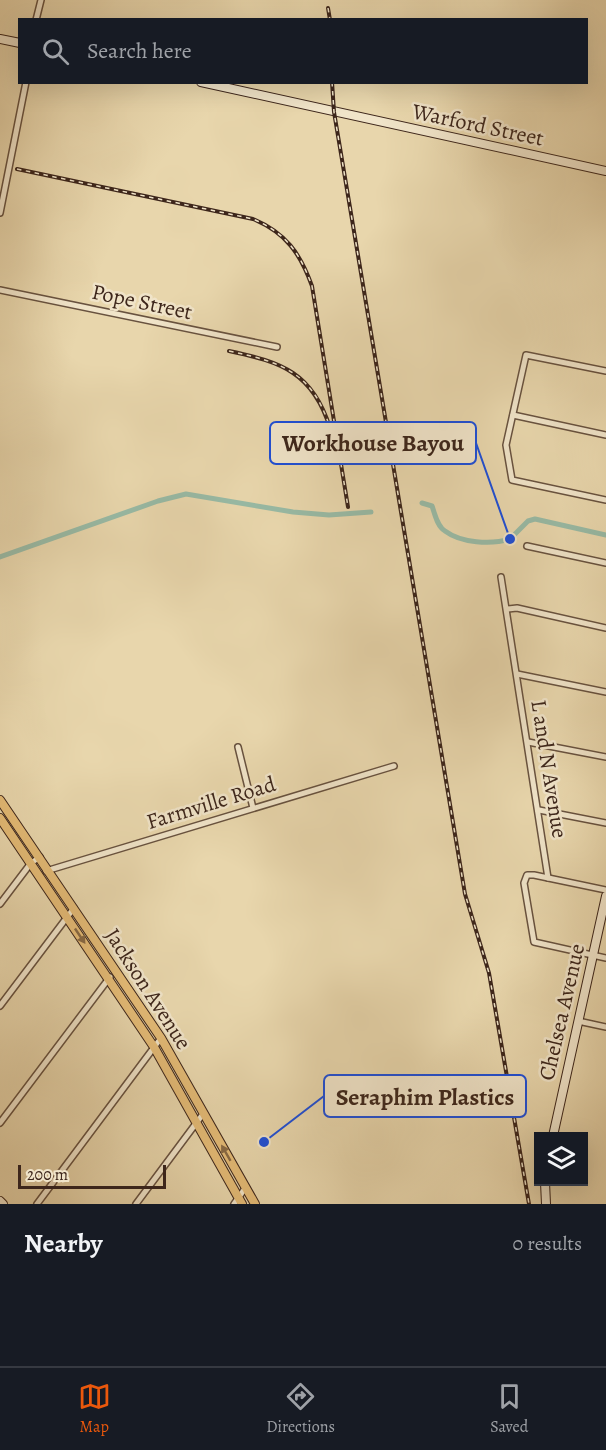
<!DOCTYPE html>
<html lang="en">
<head>
<meta charset="utf-8">
<style>
	:root { --surface:#171b24; --page:#20242c; --text:#f1f3f6; --muted:#9ea1a6; --line:#363941; --accent:#ea580c }
	body { margin:0; font-family:Alegreya,serif; background:var(--page); color:var(--text) }
	.controls { position:absolute; right:18px; bottom:18px; display:grid; overflow:hidden; border-radius:0px; box-shadow:0 6px 24px #0002 }
	.controls button { width:54px; height:54px; display:grid; place-items:center; padding:0; border:0; border-bottom:2px solid var(--line); background:var(--surface); color:var(--text); font:30px sans-serif }
	.scale { position:absolute; left:18px; bottom:15px; width:148px; box-sizing:border-box; padding-left:6px; border:3px solid #3d261b; border-top:0; font-size:16px; line-height:21px; white-space:nowrap; color:#3d261b; -webkit-text-stroke:4px #f0e4c9; paint-order:stroke }
	.list { margin:0; padding:0; list-style:none }
	h2 { display:flex; justify-content:space-between; align-items:center; height:78px; margin:0; padding:0 24px; font-size:26px }
	h2 small { font-size:20px; font-weight:400; color:var(--muted) }
	.icon { flex:none; width:33px; height:33px; fill:none; stroke:currentColor; stroke-width:2; stroke-linecap:round; stroke-linejoin:round }
	.map { position:relative; flex:none; width:606px; height:1204px; overflow:hidden }
	.search { position:absolute; background:var(--surface); box-shadow:0 6px 24px #0002; left:18px; right:18px; top:18px; height:66px; display:flex; align-items:center; gap:15px; box-sizing:border-box; padding:0 21px; border-radius:0px; color:var(--muted); font-size:22px }
	.sheet { height:162px; background:var(--surface) }
	nav { display:flex; justify-content:space-around; align-items:center; box-sizing:border-box; height:84px; border-top:2px solid var(--line); background:var(--surface); font-size:16px; color:var(--muted) }
	nav a { display:grid; justify-items:center; gap:3px }
	nav .on { color:var(--accent) }
	.map>svg:first-child { display:block }
</style>
</head>
<body>
<div class="map">
<svg width="606" height="1204" viewBox="0 0 606 1204">
	<rect width="100%" height="100%" fill="#e8d6ac"/>
	<filter id="stains"><feTurbulence type="fractalNoise" baseFrequency=".00333" numOctaves="4"/><feColorMatrix values="0 0 0 0 .2 0 0 0 0 .09 0 0 0 0 .02 0 0 0 .5 -.17"/></filter>
	<radialGradient id="worn" r=".72"><stop offset=".6" stop-color="#630" stop-opacity="0"/><stop offset="1" stop-color="#630" stop-opacity=".3"/></radialGradient>
	<g fill="none" stroke-linecap="round" stroke-linejoin="round">
		<g stroke="#98baa5" stroke-width="5">
			<path d="M422,503L432,506C435,514 437,526 445,531C461,543 491,545 510,539L528,521L535,519L606,535"/>
			<path d="M0,557L158,501L186,494L293,512L329,515L371,512"/>
		</g>
		<g stroke="#68523f" stroke-width="8">
			<g id="minor">
				<path d="M36,20L41,0"/>
				<path d="M0,213L26,82"/>
				<path d="M0,290L277,347"/>
				<path d="M606,371L526,355L506,445L512,480L606,500"/>
				<path d="M513,415L606,435"/>
				<path d="M527,546L606,563"/>
				<path d="M501,577L548,878"/>
				<path d="M507,609L517,608L606,628"/>
				<path d="M517,674L606,692"/>
				<path d="M528,742L606,757"/>
				<path d="M238,747L253,808"/>
				<path d="M539,810L606,823"/>
				<path d="M46,871L394,766"/>
				<path d="M606,890L534,875H527L524,883L534,942L606,958"/>
				<path d="M0,904L31,863L40,857"/>
				<path d="M0,1006L74,908"/>
				<path d="M578,1021L606,1027"/>
				<path d="M0,1123L110,977"/>
				<path d="M37,1204L161,1038"/>
				<path d="M136,1204L203,1114"/>
				<path d="M234,1204L246,1187"/>
			</g>
		</g>
		<g stroke="#3d261b" stroke-width="10">
			<g id="secondary">
				<path d="M0,39L20,43"/>
				<path d="M201,82L606,171"/>
				<path d="M553,1136L606,896"/>
				<path d="M545,1182L546,1204"/>
				<path d="M0,1201L3,1204"/>
			</g>
		</g>
		<g stroke="#3d261b" stroke-width="10">
			<g id="primary">
				<path d="M0,800L161,1038L255,1204"/>
				<path d="M0,818L154,1047L242,1204"/>
			</g>
		</g>
		<use href="#minor" stroke="#f0e4c9" stroke-width="5"/>
		<use href="#secondary" stroke="#f0e4c9" stroke-width="8"/>
		<use href="#primary" stroke="#e4bb76" stroke-width="8"/>
		<g stroke="#3d261b" stroke-width="4">
			<g id="rail">
				<path d="M328,8L330,20"/>
				<path d="M332,82L334,112L465,894L489,973L529,1204"/>
				<path d="M17,169L253,219C286,233 300,253 312,286L348,507"/>
				<path d="M229,351C282,362 313,373 330,428"/>
			</g>
		</g>
		<use href="#rail" stroke="#f0e4c9" stroke-width="1.5" stroke-dasharray="4.5" stroke-linecap="butt"/>
	</g>
	<defs><path id="oneway-solid" d="M-6-.8H1V-3.2L6.5 0L1 3.2V.8H-6Z" transform="scale(1.5)"/></defs>
	<g fill="#886944">
		<use href="#oneway-solid" transform="translate(80 936) rotate(56)"/>
		<use href="#oneway-solid" transform="translate(226 1153) rotate(-120)"/>
	</g>
	<g text-anchor="middle" dominant-baseline="central" stroke-width="5" stroke-linejoin="round" paint-order="stroke">
		<g font-size="22" fill="#3d261b" stroke="#f0e4c9">
			<text transform="translate(478 125) rotate(12)">Warford Street</text>
			<text transform="translate(142 302) rotate(12)">Pope Street</text>
			<text transform="translate(549 769) rotate(81)">L and N Avenue</text>
			<text transform="translate(211 803) rotate(-17)">Farmville Road</text>
			<text transform="translate(148 989) rotate(57)">Jackson Avenue</text>
			<text transform="translate(562 1012) rotate(-77)">Chelsea Avenue</text>
		</g>
	</g>
	<path fill="none" stroke="#1d4ed8" stroke-width="2" d="M510 539L476 443M264 1142L324 1096"/>
	<g fill="#1d4ed8" stroke="#f0e4c9" stroke-width="2">
		<circle cx="510" cy="539" r="6"/>
		<circle cx="264" cy="1142" r="6"/>
	</g>
	<g fill="#f0e4c9" stroke="#1d4ed8" stroke-width="2">
		<rect x="270" y="422" width="206" height="42" rx="6"/>
		<rect x="324" y="1075" width="202" height="42" rx="6"/>
	</g>
	<g font-size="24" text-anchor="middle" font-weight="bold" fill="#3d261b">
		<text x="373" y="451">Workhouse Bayou</text>
		<text x="425" y="1105">Seraphim Plastics</text>
	</g>
	<rect width="100%" height="100%" filter="url(#stains)"/>
	<rect width="100%" height="100%" fill="url(#worn)"/>
</svg>
<div class="controls">
<button><svg class="icon" aria-label="layers" viewBox="0 0 24 24"><path d="M12 4l9 5-9 5-9-5zM3 14l9 5 9-5"/></svg></button>
</div>
<div class="scale">200 m</div>
<div class="search"><svg class="icon" aria-label="search" viewBox="0 0 24 24"><circle cx="10" cy="10" r="6"/><path d="M15 15l6 6"/></svg>Search here</div>
</div>
<section class="sheet">
<h2>Nearby<small>0 results</small></h2>
<ul class="list">
</ul>
</section>
<nav>
<a class="on"><svg class="icon" aria-label="map" viewBox="0 0 24 24"><path d="M3 6l6-2 6 2 6-2v14l-6 2-6-2-6 2zM9 4v14M15 6v14"/></svg>Map</a>
<a><svg class="icon" aria-label="directions" viewBox="0 0 24 24"><path d="M12 3l9 9-9 9-9-9zM9 14v-3h6M13 9l2 2-2 2"/></svg>Directions</a>
<a><svg class="icon" aria-label="saved" viewBox="0 0 24 24"><path d="M7 4h10v16l-5-4-5 4z"/></svg>Saved</a>
</nav>
</body>
</html>
